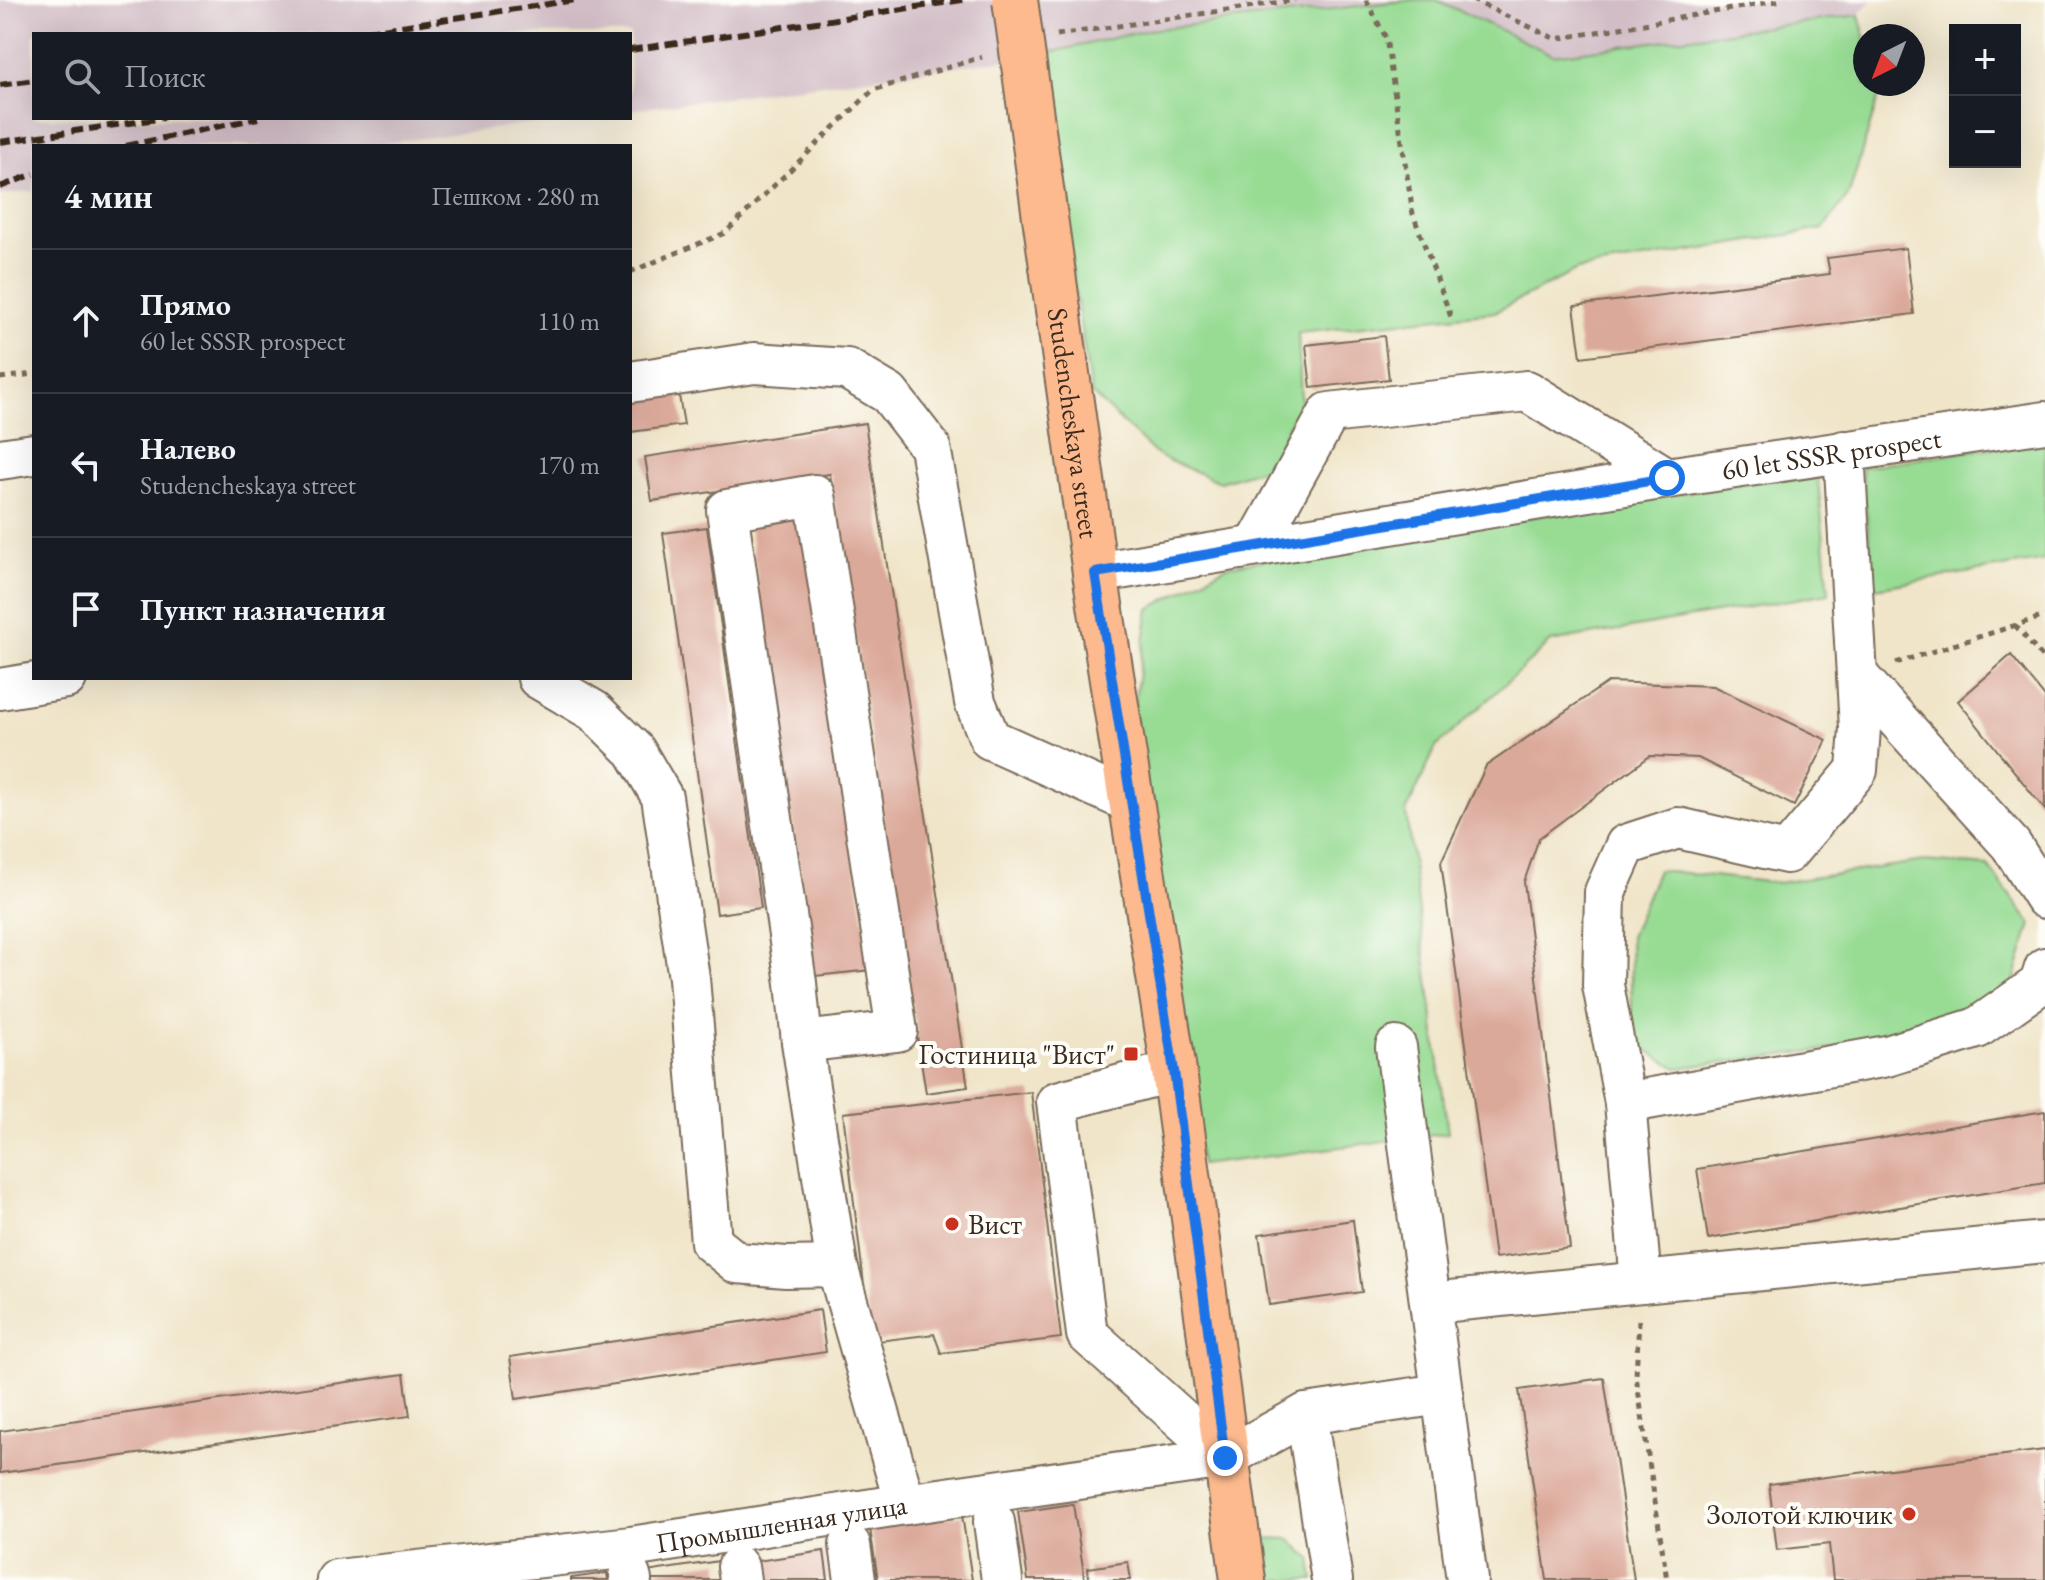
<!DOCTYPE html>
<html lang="ru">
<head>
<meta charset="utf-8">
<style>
	:root { --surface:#171b24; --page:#242831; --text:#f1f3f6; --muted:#9ea1a6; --line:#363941 }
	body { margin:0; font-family:"EB Garamond",serif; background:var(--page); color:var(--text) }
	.controls { position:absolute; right:24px; top:24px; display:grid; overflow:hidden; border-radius:0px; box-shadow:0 8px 32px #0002 }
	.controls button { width:72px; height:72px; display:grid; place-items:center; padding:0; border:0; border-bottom:2px solid var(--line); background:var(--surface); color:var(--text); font:40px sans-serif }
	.compass { position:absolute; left:1853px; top:24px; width:72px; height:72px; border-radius:50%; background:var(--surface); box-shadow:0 8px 32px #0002; rotate:222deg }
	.stop { position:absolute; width:24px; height:24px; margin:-18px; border:6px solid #1a73e8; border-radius:50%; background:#fff }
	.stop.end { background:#1a73e8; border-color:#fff; box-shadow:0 2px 8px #0008 }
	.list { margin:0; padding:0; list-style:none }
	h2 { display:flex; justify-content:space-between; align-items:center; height:104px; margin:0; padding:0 32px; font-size:34px }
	h2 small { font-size:26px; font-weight:400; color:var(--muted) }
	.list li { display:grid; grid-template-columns:52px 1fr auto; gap:24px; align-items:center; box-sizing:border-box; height:144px; padding:0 32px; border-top:2px solid var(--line) }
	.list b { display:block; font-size:30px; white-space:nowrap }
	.list p { margin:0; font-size:26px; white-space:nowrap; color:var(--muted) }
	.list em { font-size:26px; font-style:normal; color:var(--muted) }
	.icon { flex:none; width:44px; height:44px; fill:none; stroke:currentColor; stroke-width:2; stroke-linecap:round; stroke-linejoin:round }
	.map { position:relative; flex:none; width:2045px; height:1580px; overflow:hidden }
	.search { position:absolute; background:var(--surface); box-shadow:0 8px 32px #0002; left:32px; top:32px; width:600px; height:88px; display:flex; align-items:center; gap:20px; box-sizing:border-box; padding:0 28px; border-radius:0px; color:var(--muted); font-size:30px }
	.panel { position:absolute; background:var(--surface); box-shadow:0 8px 32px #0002; left:32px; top:144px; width:600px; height:536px; border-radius:0px }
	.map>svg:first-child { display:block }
</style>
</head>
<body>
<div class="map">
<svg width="2045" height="1580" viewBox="0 0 2045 1580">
	<rect width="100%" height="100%" fill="#fdfcf7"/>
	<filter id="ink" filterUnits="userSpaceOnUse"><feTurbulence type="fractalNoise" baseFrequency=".0125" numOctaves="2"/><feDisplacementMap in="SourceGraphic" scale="16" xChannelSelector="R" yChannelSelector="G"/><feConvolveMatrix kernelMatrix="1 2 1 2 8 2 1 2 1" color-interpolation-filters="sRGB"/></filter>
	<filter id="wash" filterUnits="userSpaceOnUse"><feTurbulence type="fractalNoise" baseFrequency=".006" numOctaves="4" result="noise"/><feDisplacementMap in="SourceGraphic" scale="32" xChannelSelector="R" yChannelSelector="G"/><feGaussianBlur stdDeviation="1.8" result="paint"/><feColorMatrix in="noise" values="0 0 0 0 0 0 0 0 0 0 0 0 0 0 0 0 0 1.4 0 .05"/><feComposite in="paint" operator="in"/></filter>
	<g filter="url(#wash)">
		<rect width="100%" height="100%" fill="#f0e5c9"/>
		<g fill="#d2bdc6">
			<path d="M0,0H1411L1148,30L1039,55L630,110V34H34V118H572L364,146H34V191L0,195Z"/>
			<path d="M1437,0H1871L1859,15L1553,55Z"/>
		</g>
		<g fill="#98dc94" stroke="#6a8359" stroke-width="2">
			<path d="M1411,0H1437L1553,55L1859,15L1865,36V84H1879L1881,89L1849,194L1823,229L1577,270L1495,312L1298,333L1301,400L1269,467L1220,482L1158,456L1091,393L1039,55L1148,30Z"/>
			<path d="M2045,440V560L1875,588L1861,467Z"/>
			<path d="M1817,471L1829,593L1551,642L1436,747L1406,812L1448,1133L1201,1165L1129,737L1149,609L1227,566Z"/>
			<path d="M1924,861L1988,866L2031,924L2011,991L1877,1043L1677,1068L1633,1042L1630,937L1658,870L1777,883Z"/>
			<path d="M1257,1538L1290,1539L1311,1559L1314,1580H1245Z"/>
		</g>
		<g id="blocks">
			<g fill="#dba99a">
				<path d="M1906,248L1914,314L1581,357L1574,306L1830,274L1827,258Z"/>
				<path d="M1384,336L1389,379L1311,388L1306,345Z"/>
				<path d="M677,384L684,425L630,432V391Z"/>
				<path d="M865,423L968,1087L926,1093L830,474L652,501L645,457Z"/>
				<path d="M802,516L871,970L815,976L749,524Z"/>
				<path d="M707,527L761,908L717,914L663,533Z"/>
				<path d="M2011,655L2045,697V810L1958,701Z"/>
				<path d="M1608,682L1713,686L1827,740L1794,806L1698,758L1650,756L1539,838L1524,882L1570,1248L1495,1258L1441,862L1486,766Z"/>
				<path d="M1031,1092L1061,1338L941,1353L934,1334L871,1342L843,1113Z"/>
				<path d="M2045,1111V1183L1708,1239L1697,1169Z"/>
				<path d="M1353,1220L1362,1292L1269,1305L1259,1234Z"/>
				<path d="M820,1310L826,1352L516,1399L510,1357Z"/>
				<path d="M404,1374L410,1416L0,1473V1431Z"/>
				<path d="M1604,1378L1634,1580H1547L1519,1390Z"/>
				<path d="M2045,1450V1580H1833L1829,1544L1777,1550L1769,1484Z"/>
				<path d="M1073,1504L1085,1580H1028L1018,1512Z"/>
				<path d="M962,1515L972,1580H878L870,1529Z"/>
				<path d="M824,1551L828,1580H760L757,1561Z"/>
				<path d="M719,1561L722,1580H647L646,1572Z"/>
				<path d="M1128,1562L1131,1580H1089L1088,1568Z"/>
				<path d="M607,1573L608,1580H571V1578Z"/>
			</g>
		</g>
	</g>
	<g filter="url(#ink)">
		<use href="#blocks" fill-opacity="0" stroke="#7a6b5a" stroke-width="2"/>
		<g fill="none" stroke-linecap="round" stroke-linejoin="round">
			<g stroke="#7a6b5a" stroke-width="44">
				<g id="minor">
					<path d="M630,382L754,363L847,369L889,394L930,447L975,702L990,739L1130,802"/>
					<path d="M0,459L34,454"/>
					<path d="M1256,545L1329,413L1527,391L1667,478"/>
					<path id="s1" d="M1095,573L1667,478L2045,422"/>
					<path d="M1857,675L2011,845L2045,898"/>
					<path d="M538,678L594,711L635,751L662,797L689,978L711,1242L737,1263L786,1267L837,1266"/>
					<path d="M0,689L66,678"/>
					<path d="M802,1042L897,1031L815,495L727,510L796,983L802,1042L837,1266L905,1504"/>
					<path d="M1396,1047L1467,1580"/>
					<path d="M1174,1071L1057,1102L1087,1334L1225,1458"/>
					<path d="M1625,1103L1887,1056L1977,1028L2040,984L2045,968"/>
					<path d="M1641,1282L1625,1103L1603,985L1605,892L1626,845L1678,828L1787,853L1857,770L1860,728L1844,451"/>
					<path d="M1431,1303L2045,1242"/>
					<path d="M1306,1414L1332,1580"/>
					<path d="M994,1522L1002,1580"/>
					<path d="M850,1545L855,1580"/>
					<path d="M738,1567L740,1580"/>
					<path d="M630,1576L631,1580"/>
					<path id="s2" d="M337,1580L631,1547L905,1504L1225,1458L1306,1414L1441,1394"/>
				</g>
			</g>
			<g stroke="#7a6b5a" stroke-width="48">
				<g id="major">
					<path id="s3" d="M1045,217L1095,573L1174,1071L1243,1580"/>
				</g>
			</g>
			<g stroke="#7a6b5a" stroke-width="5" stroke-dasharray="6 6" stroke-linecap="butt">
				<path d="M1366,0L1386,38L1413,214L1451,317"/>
				<path d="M1472,0L1556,39L1783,0"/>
				<path d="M1057,35L1295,0"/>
				<path d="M630,272L725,233L873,90L982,57"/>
				<path d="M0,378L34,374"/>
				<path d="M2015,625L2045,661"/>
				<path d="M1896,663L2045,616"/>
				<path d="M1639,1320L1636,1376L1667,1580"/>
			</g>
			<use href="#minor" stroke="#fff" stroke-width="40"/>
			<use href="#major" stroke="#fcba8e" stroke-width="44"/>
			<g stroke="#3b2a1e" stroke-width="6" stroke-dasharray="12 6" stroke-linecap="butt">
				<path d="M348,34L575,0"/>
				<path d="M630,50L963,0"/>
				<path d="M0,85L34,80"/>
				<path d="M0,142L164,118"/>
				<path d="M126,146L258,118"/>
				<path d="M0,187L34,174"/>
			</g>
			<g stroke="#7a6b5a" stroke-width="48" stroke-linecap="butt">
				<path id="major-bridge" d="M1015,0L1045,217"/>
			</g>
			<use href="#major-bridge" stroke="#fcba8e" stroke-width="44"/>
		</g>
	</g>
	<g fill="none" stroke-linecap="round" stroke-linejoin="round" filter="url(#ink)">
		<path stroke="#1a73e8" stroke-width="10" d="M1225,1458L1174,1071L1095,573L1667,478"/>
	</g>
	<g fill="#c8321e" stroke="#fdfcf7" stroke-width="3">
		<rect x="1123" y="1046" width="16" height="16" rx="4"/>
		<circle cx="952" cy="1224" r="8"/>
		<circle cx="1909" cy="1514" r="8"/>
	</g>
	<g text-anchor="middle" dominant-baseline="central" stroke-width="8" stroke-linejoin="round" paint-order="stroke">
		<g font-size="28" fill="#3b2a1e" stroke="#fdfcf7">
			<text stroke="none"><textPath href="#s3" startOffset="208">Studencheskaya street</textPath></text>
			<text stroke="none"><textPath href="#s1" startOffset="746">60 let SSSR prospect</textPath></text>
			<text stroke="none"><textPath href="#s2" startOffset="448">Промышленная улица</textPath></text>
		</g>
		<g font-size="28" fill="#3b2a1e" stroke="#fdfcf7" text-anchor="end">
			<text x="1115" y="1054">Гостиница "Вист"</text>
			<text x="968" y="1224" text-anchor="start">Вист</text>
			<text x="1893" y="1514">Золотой ключик</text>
		</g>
	</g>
</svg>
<div class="controls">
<button>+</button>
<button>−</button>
</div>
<svg class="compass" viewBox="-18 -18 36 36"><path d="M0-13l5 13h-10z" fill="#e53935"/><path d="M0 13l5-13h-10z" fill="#9ea1a6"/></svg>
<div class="stop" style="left:1667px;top:478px"></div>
<div class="stop end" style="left:1225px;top:1458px"></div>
<div class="search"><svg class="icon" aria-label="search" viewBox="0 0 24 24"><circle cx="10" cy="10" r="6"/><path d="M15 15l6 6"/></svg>Поиск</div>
<section class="panel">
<h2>4 мин<small>Пешком · 280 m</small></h2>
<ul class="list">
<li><svg class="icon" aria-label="ahead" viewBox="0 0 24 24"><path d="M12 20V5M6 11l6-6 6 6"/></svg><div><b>Прямо</b><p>60 let SSSR prospect</p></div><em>110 m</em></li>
<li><svg class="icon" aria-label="left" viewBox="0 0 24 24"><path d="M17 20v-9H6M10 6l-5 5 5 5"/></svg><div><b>Налево</b><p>Studencheskaya street</p></div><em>170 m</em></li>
<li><svg class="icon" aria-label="arrive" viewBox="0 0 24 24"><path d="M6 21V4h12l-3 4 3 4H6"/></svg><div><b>Пункт назначения</b></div></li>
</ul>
</section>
</div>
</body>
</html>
